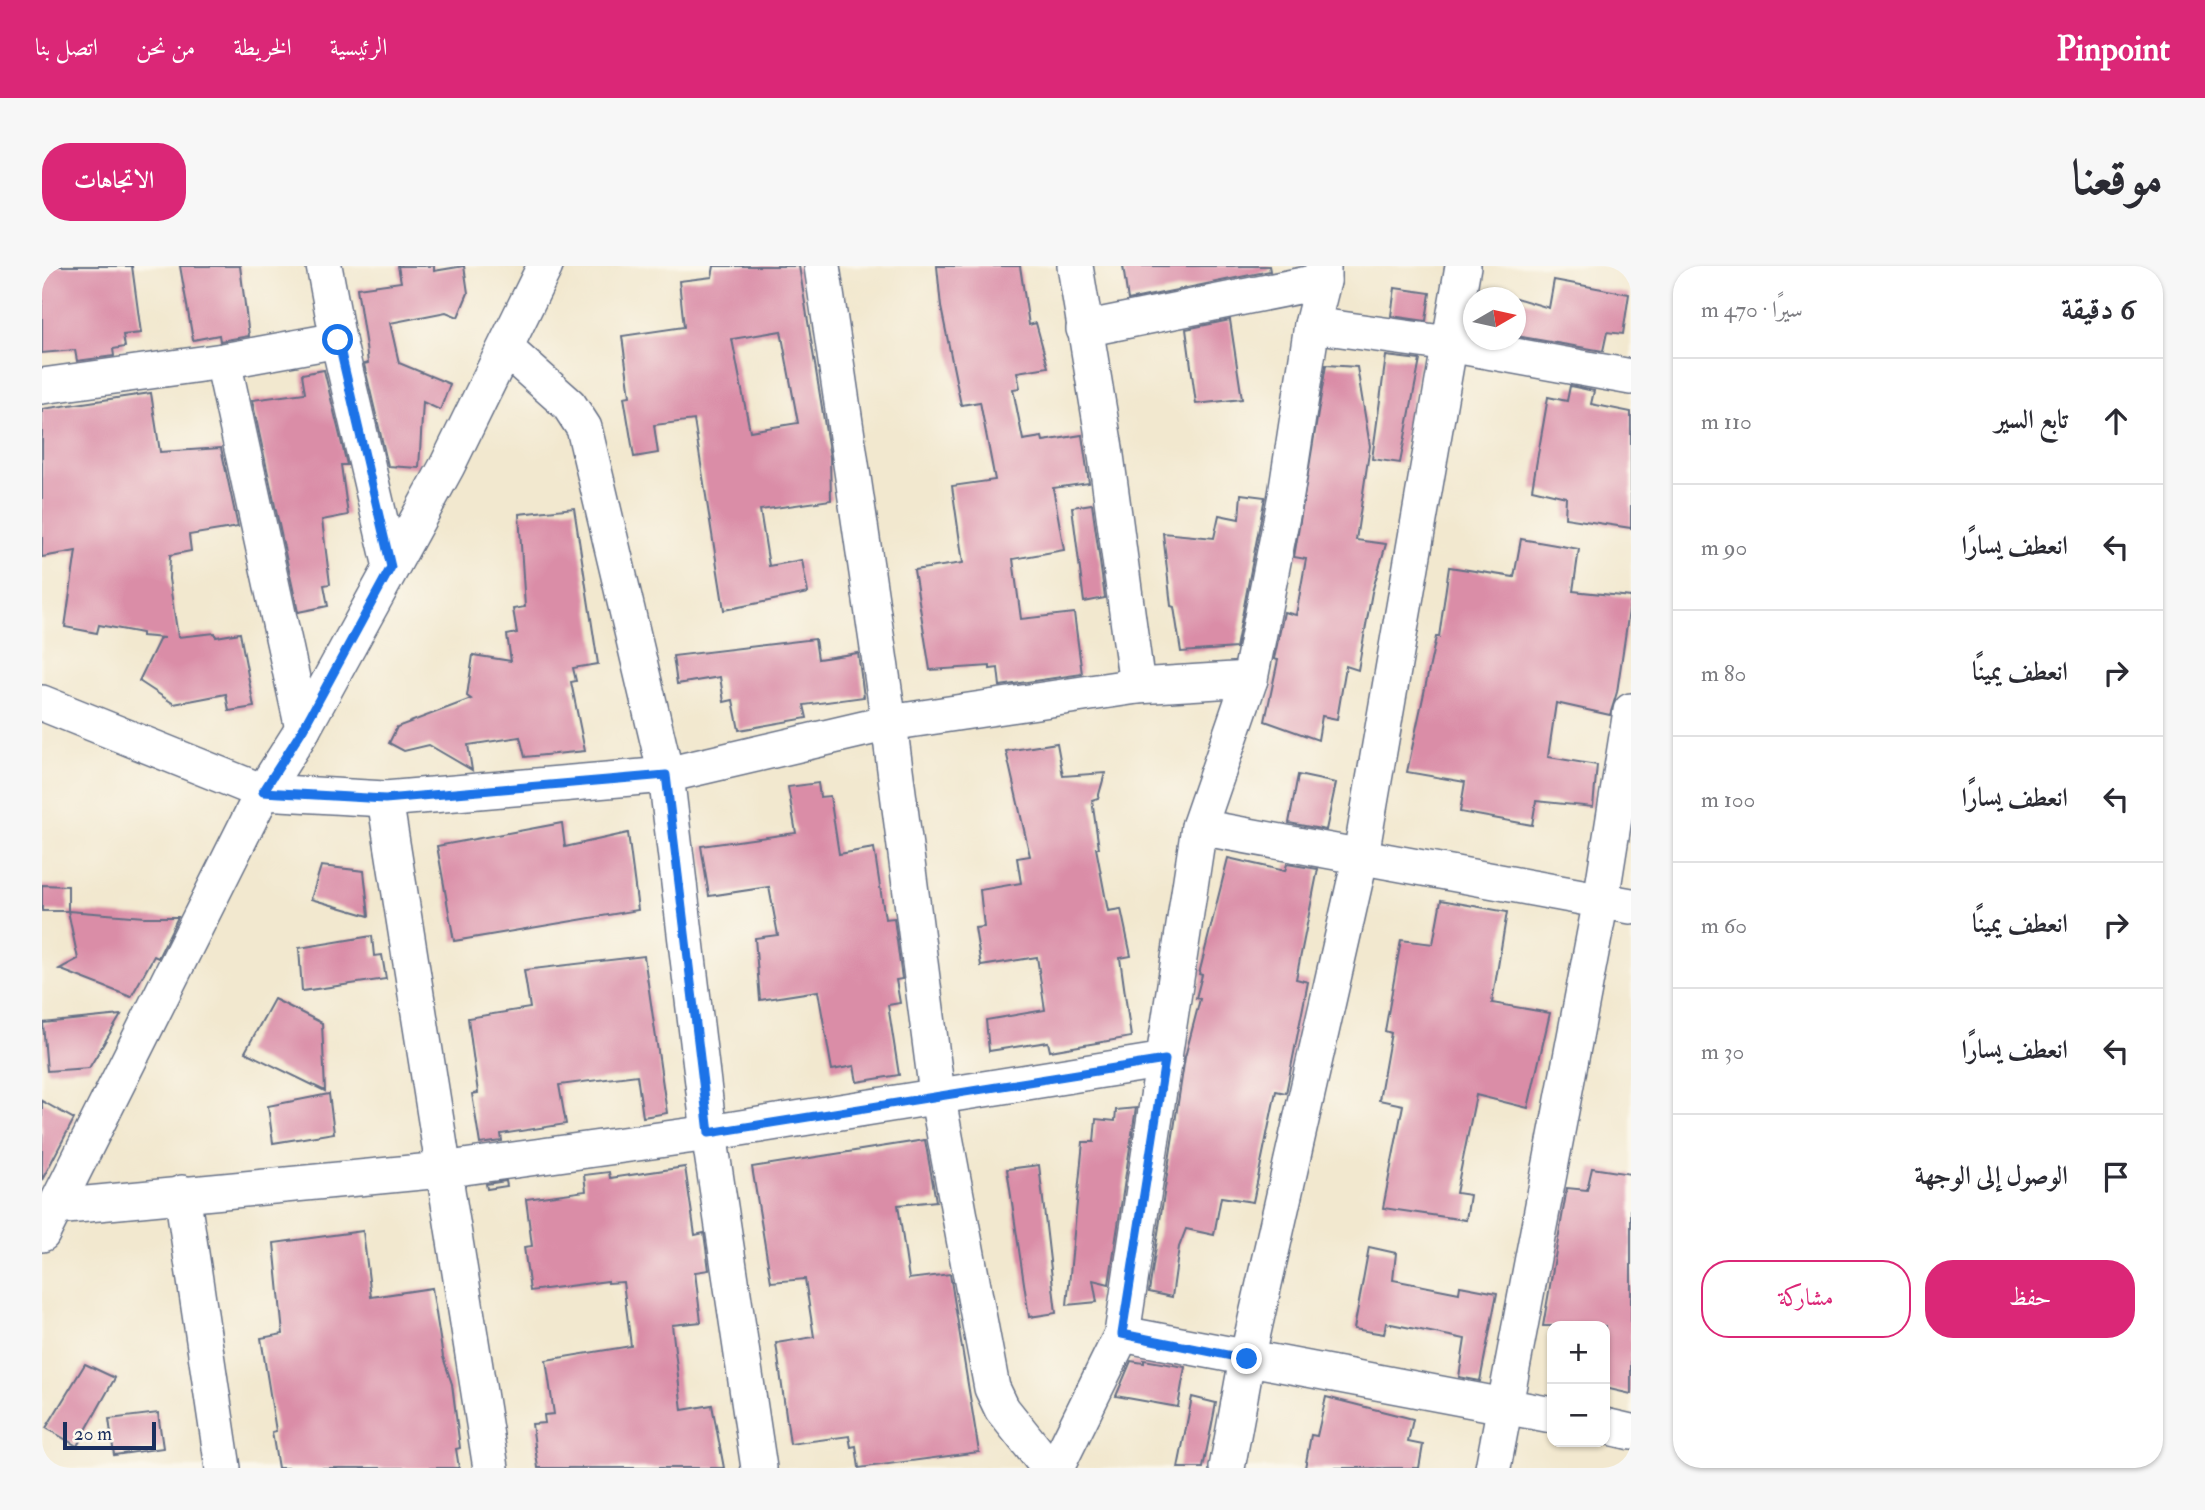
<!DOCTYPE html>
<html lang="ar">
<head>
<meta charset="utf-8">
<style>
	:root { --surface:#fff; --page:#f7f7f7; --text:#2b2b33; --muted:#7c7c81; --line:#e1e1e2; --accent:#db2777 }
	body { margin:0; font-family:"IM FELL Double Pica",Amiri,serif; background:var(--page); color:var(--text); direction:rtl }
	.controls { position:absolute; right:21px; bottom:21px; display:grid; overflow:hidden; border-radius:14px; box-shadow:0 2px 5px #0004 }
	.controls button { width:63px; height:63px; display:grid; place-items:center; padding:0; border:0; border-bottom:2px solid var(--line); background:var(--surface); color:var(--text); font:35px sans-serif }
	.compass { position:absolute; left:1421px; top:21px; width:63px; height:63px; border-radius:50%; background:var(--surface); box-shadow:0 2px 5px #0004; rotate:81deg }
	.scale { position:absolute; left:21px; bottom:18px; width:93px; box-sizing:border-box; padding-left:7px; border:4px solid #1b2f5e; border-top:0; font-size:19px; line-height:24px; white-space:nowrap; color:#1b2f5e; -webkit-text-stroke:5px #fbf7ec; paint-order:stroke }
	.stop { position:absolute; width:21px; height:21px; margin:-16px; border:5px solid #1a73e8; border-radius:50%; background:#fff }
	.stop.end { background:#1a73e8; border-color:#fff; box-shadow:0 2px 7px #0008 }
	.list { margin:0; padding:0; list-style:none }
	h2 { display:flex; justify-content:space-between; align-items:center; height:91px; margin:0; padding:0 28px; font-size:30px }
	h2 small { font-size:23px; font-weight:400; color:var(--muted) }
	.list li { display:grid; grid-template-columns:46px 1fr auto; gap:21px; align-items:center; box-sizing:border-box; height:126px; padding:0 28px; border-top:2px solid var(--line) }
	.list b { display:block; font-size:26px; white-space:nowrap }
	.list em { font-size:23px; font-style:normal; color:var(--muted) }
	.actions { display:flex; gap:14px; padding:21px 28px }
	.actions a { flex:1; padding:16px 0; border:2px solid var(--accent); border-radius:28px; text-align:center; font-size:24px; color:var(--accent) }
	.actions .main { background:var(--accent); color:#fff }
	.icon { flex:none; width:38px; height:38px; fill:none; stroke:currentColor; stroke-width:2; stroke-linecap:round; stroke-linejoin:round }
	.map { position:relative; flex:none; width:1589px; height:1202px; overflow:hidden; direction:ltr; border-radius:28px }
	header { display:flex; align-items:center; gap:42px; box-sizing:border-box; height:98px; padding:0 35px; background:var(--accent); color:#fff }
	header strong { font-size:33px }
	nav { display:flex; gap:38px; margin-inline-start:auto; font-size:24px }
	.intro { display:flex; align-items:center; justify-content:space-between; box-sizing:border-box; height:168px; padding:0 42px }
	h1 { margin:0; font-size:49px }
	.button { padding:18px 32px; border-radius:28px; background:var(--accent); color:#fff; font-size:24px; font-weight:700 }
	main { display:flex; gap:42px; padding:0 42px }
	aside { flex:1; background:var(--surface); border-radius:28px; box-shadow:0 2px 5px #0004 }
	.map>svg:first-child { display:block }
</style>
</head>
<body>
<header>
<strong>Pinpoint</strong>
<nav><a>الرئيسية</a><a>الخريطة</a><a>من نحن</a><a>اتصل بنا</a></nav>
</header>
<div class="intro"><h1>موقعنا</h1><a class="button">الاتجاهات</a></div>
<main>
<aside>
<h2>6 دقيقة<small>سيرًا · 470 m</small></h2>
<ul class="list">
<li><svg class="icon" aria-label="ahead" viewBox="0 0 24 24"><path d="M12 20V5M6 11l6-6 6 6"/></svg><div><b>تابع السير</b></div><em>110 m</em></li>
<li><svg class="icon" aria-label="left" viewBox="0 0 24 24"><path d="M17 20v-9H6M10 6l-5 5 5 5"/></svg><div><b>انعطف يسارًا</b></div><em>90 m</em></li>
<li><svg class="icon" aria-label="right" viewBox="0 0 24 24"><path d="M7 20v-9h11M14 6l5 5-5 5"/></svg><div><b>انعطف يمينًا</b></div><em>80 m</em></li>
<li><svg class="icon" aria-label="left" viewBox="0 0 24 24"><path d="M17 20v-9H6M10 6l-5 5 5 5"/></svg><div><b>انعطف يسارًا</b></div><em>100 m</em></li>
<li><svg class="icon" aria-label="right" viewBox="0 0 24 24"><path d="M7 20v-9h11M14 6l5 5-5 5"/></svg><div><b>انعطف يمينًا</b></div><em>60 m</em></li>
<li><svg class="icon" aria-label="left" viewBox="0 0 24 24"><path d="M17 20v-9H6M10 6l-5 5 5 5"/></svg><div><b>انعطف يسارًا</b></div><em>30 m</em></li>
<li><svg class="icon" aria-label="arrive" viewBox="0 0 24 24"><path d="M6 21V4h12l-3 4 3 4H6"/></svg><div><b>الوصول إلى الوجهة</b></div></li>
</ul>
<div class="actions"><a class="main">حفظ</a><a>مشاركة</a></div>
</aside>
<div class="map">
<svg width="1589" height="1202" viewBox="0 0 1589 1202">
	<rect width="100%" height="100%" fill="#fbf7ec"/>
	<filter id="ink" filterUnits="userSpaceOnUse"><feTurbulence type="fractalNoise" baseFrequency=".0143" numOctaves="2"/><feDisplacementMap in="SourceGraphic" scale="14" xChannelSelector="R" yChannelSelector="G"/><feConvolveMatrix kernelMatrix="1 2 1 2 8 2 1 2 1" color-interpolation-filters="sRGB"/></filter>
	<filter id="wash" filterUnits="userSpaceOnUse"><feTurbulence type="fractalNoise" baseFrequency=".00686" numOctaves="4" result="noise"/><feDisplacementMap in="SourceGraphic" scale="28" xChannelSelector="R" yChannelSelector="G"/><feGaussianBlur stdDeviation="1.57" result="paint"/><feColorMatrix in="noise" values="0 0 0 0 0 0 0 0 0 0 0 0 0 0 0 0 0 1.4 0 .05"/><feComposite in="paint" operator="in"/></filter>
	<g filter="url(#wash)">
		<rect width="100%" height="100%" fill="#f2e8cf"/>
		<g id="blocks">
			<g fill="#da8da7" fill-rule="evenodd">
				<path d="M0,0H90L99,67L81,69L83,81L71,83L72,90L35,95L33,84L0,87Z"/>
				<path d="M138,0H198L207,70L178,75L177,69L151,74Z"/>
				<path d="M356,0H392V5L422,0L426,27L416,51L404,46L348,57L357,97L408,118L398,144L381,136L377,202L346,200L322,98L326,97L324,81L315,22L359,16Z"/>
				<path d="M672,0H757L788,191L789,234L718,244L727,300L760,294L766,327L682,344L652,154L612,159L616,187L592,191L582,131L588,130L580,70L642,61L637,15L670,11ZM739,65L756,157L708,165L690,73Z"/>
				<path d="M895,0H978L987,59L994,57L1006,101L975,106L978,122L971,123L981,174L1000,171L1001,175L1040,169L1047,217L1011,222L1022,284L971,293L979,353L1032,347L1040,408L958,420L956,402L948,403V400L888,404L872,304L921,297L910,220L953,214L938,136L919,139L899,41Z"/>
				<path d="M1081,0H1227L1228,5L1086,34Z"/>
				<path d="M1512,14L1587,28L1581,68L1565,66L1561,85L1474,70V32L1507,42Z"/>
				<path d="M1353,22L1388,27L1384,55L1349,50Z"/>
				<path d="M1188,54L1200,133L1154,138L1144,63Z"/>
				<path d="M1344,90L1378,94L1358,197L1330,193Z"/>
				<path d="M1284,99L1315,101L1328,180L1314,274L1344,278L1330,326L1316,404L1304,400L1295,453L1280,450L1276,474L1223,455L1236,394L1232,393L1242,346L1254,349L1264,293L1252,291Z"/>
				<path d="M282,104L305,199H299L306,249L280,254L288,318L282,319L286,340L256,346L210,134L263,127L260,108Z"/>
				<path d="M1528,120L1552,125L1549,138L1589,146V262L1523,252L1524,231L1490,223L1506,131L1525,135Z"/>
				<path d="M109,127L118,186L179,182L196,261L147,269L149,285L128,289L127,313L136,371L173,367L174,371L198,367L212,441L187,445L184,428L132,438L97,415L118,372H123L100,370V367L57,359L55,367L23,361L34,285L0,291V143Z"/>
				<path d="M1199,228L1223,231L1194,382L1139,386L1132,341L1129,340L1121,267L1172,272L1177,249L1197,253Z"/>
				<path d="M1050,238L1063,332L1042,336L1030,241Z"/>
				<path d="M532,242L556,398L531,402L534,415L529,416L543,485L483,491L478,471L426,479L430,504L387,479L362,485L347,477L355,461L429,433L425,430L431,389L469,395L465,369L475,367L471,343L483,341L477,248Z"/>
				<path d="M1479,273L1537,283L1531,325L1589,331L1575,426L1568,449L1514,437L1506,491L1555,499L1551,541L1494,535L1490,559L1418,546L1423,516L1365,506L1394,371H1397L1407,301L1472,311Z"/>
				<path d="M773,373L776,393L816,387L822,431L762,439L765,452L697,464L691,434L682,436L678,411L635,418L631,390Z"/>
				<path d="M1015,477L1021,510L1063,507L1056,532L1050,534L1057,582H1054L1066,645L1079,643L1089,690L1078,692L1089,771L1008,785L1006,776L947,785L944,754L1003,744L995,691L939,700L933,662L942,661L938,624L979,617L975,592L988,590L964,485Z"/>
				<path d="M1256,509L1294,517L1284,564L1247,557Z"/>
				<path d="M776,517L778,531L788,530L797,588L832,582L843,653L852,652L860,713L854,714L858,737L846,739L857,809L815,816L812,800L790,804L776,725L718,734L713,672L736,669L727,621L667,630L659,580L754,567L746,521Z"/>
				<path d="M520,557L523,581L586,567L596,644L412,675L395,580Z"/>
				<path d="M1186,592L1243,605L1245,598L1276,603L1254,713L1266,716L1244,827L1234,825L1211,936L1179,931L1172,969L1144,963L1137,981L1130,1031L1107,1026L1143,791L1158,733L1154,732L1160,709L1157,708Z"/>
				<path d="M279,600L322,605L327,650L269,633Z"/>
				<path d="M0,619L26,620V645H0Z"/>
				<path d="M1399,634L1465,646L1450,737L1508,747L1486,842L1434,829L1414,927L1428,929L1424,954L1341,942L1361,839L1337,834L1349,767L1343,765L1359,674L1391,678Z"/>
				<path d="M26,645L103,651H136L116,692L112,690L89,731L17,703L36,693Z"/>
				<path d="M330,670L332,690L340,689L344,713L260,725L257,682Z"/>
				<path d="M602,690L625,847L601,851L595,809L517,819L524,858L459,868L460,875L438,878L430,828L436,827L426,752L488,742L482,704Z"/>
				<path d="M232,733L280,757L283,825L203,786Z"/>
				<path d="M79,749L47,802L5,805L1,757Z"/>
				<path d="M287,828L292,867L231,877L226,840Z"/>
				<path d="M0,835L32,853L0,914Z"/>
				<path d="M1094,842L1067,1018L1051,1014L1055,1036L1025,1039L1041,876H1052L1054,853L1073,855L1074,844Z"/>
				<path d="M883,874L894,935L856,939L867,1013L908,1008L937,1186L817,1202L814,1180L809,1181L807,1170L748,1178L734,1077L772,1071L763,1013L729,1016L710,901Z"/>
				<path d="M997,899L1014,1047L987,1051L965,903Z"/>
				<path d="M643,901L653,969L662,967L667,1004L653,1006L659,1056L630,1059L640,1144L670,1139L682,1202H496L490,1158L503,1157L502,1149L512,1148L504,1094L589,1080L581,1016L566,1017V1015L488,1025L482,981L490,980L484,933L544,925L542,909L567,906L568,912Z"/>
				<path d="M1550,902L1589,908V1128L1563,1122V1060H1501L1525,922L1545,924Z"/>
				<path d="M464,915L465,920L445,923L444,918Z"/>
				<path d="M321,965L329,1031L390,1022L401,1091L410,1118L418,1182L414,1183L417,1202H236L230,1166L234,1165L219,1072L241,1068L232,977Z"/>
				<path d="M1327,981L1354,987L1351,1014L1417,1027L1418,1020L1455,1027L1438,1115L1417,1111L1423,1073L1344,1057L1342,1068L1312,1063Z"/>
				<path d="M1102,1094L1143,1101L1136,1141L1074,1130L1089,1095L1102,1097Z"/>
				<path d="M43,1098L73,1112L35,1180L4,1162Z"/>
				<path d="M1150,1131L1174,1137L1169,1163L1161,1202H1136Z"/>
				<path d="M1284,1131L1371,1153L1366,1176L1381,1179L1377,1202H1263L1269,1169L1275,1170Z"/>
				<path d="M116,1147L121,1182L72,1189L67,1153Z"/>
			</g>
		</g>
	</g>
	<g filter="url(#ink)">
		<use href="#blocks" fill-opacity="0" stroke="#667086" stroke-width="2"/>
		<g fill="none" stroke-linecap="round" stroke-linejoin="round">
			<g stroke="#667086" stroke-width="38">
				<g id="minor">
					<path d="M282,0L296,74L349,301"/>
					<path d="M780,0L847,457L895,828L950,1122L960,1143L1007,1202"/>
					<path d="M1033,0L1063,182L1095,420"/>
					<path d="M1270,59L1407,78L1589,111"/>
					<path d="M1042,63L1281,15"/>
					<path d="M464,83L527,139L542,162L624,509L667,867L717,1202"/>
					<path d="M181,95L261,463"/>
					<path d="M0,120L181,95L296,74"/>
					<path d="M0,437L221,526L343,533L624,509L847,457L1095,420L1208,413"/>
					<path d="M343,533L449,1202"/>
					<path d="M1157,561L1589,640"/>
					<path d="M140,927L181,1202"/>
					<path d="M14,941L400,904L667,867L1123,794"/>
					<path d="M0,968L221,526L261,463L405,200L503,0"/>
					<path d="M1080,1068L1510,1149"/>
					<path d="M1563,1160L1589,1166"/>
					<path d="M1014,1202L1080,1068L1157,561L1208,413L1244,229L1270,59L1281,15V0"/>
					<path d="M1185,1202L1205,1093L1319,589L1421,0"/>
					<path d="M1451,1202L1559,634L1589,445"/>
				</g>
			</g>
			<use href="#minor" stroke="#fff" stroke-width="35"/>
		</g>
	</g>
	<g fill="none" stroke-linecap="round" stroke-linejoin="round" filter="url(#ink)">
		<path stroke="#1a73e8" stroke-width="9" d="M296,74L349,301L261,463L221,526L343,533L624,509L667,867L1123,794L1080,1068L1205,1093"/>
	</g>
</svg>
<div class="controls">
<button>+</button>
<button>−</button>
</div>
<svg class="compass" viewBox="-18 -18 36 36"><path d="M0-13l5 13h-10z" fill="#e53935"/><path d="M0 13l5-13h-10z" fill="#7c7c81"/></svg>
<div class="scale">20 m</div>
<div class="stop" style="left:296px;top:74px"></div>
<div class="stop end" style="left:1205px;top:1093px"></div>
</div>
</main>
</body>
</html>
